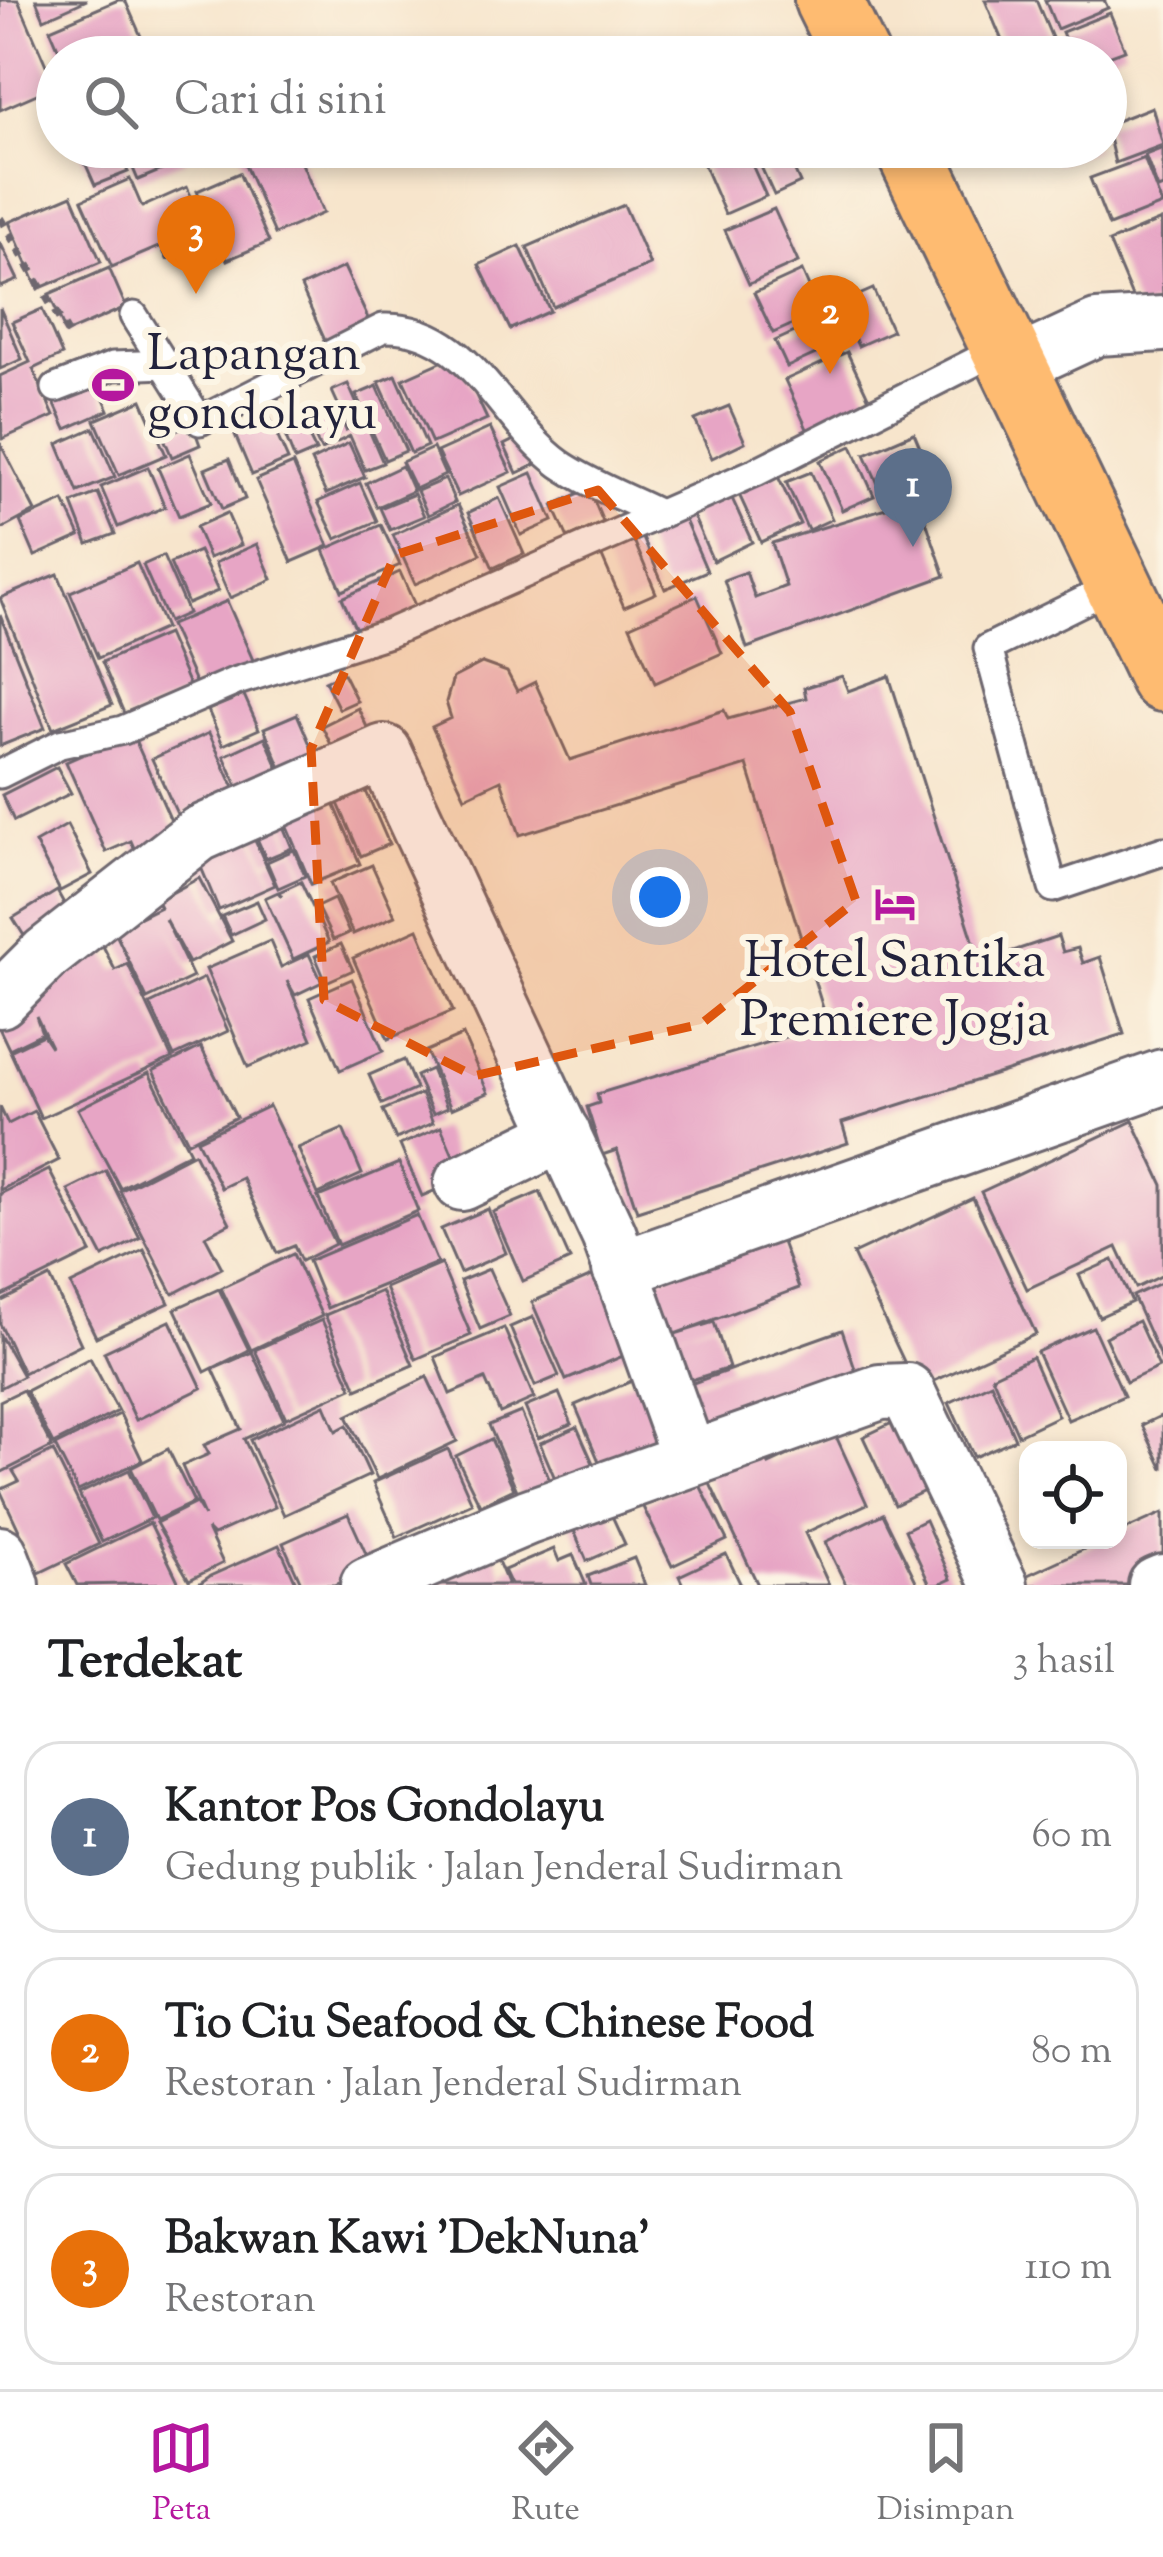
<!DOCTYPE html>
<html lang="id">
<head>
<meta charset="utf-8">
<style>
	:root { --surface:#fff; --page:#f2f2f2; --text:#202124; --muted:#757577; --line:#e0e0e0; --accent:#b5179e }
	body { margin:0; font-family:"Sorts Mill Goudy",serif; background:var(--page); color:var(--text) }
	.controls { position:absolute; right:36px; bottom:36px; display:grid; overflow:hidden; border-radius:24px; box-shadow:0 6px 18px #0003 }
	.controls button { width:108px; height:108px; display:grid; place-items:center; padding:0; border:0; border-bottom:3px solid var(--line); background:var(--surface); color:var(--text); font:60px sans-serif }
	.you { position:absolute; left:660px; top:897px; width:42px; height:42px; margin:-30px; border:9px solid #fff; border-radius:50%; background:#1a73e8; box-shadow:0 0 0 18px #1a73e833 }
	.badge { display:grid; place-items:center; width:78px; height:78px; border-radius:50%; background:var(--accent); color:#fff; font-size:39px; font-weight:700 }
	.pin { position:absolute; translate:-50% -99px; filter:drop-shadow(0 3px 6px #0008) }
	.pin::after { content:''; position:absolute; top:63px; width:42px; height:36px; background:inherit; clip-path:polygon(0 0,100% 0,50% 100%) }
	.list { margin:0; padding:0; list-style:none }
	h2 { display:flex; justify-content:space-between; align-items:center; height:156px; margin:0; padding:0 48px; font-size:51px }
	h2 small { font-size:39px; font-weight:400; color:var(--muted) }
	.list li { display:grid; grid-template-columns:78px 1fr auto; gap:36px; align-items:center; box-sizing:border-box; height:192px; margin:0 24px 24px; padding:0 24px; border:3px solid var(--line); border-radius:36px }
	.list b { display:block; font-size:45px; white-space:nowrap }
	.list p { margin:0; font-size:39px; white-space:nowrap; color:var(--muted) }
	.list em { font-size:39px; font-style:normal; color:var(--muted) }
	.icon { flex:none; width:66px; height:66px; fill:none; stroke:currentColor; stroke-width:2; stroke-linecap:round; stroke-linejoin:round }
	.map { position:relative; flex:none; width:1163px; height:1585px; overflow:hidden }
	.search { position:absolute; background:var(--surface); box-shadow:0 6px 18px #0003; left:36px; right:36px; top:36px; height:132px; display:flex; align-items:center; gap:30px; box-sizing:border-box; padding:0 42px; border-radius:66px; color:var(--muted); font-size:45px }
	.sheet { height:804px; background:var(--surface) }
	nav { display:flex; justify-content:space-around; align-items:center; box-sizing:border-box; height:168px; border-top:3px solid var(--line); background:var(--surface); font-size:33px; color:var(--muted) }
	nav a { display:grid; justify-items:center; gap:6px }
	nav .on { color:var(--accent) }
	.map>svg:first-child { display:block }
</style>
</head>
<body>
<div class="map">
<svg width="1163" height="1585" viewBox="0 0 1163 1585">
	<rect width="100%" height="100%" fill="#fcf5e5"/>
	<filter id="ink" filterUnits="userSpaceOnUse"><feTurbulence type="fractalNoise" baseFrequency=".00833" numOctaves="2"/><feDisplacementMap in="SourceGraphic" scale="24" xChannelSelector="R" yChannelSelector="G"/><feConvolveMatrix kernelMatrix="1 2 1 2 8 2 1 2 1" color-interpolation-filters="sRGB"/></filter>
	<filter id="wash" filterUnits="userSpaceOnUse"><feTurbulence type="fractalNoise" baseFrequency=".004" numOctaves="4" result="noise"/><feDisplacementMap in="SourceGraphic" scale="48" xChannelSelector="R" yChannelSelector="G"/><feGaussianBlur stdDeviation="2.7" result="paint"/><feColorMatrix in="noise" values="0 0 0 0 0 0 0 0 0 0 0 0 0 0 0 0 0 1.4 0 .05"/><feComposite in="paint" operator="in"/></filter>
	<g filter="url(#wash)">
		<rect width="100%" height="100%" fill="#f7e5cc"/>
		<g id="blocks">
			<g fill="#e7a5c5">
				<path d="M0,0H18L55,86L0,110Z"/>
				<path d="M36,0H87L44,19Z"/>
				<path d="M118,0H125L150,57H62L50,29Z"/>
				<path d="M985,0H1036L1060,57H1009Z"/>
				<path d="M1045,0H1104L1108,8L1057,29Z"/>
				<path d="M1110,13L1125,50L1106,57H1072L1062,32Z"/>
				<path d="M1152,107L1163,145L1115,163L1106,125Z"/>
				<path d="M78,147H117L128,172L95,185Z"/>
				<path d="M124,147H180L186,160L138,180Z"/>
				<path d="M237,147H295L323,213L275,234Z"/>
				<path d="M734,147H744L766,196L725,214L702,161Z"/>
				<path d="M752,147H784L800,183L774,195Z"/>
				<path d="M1049,147H1100L1055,164Z"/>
				<path d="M1163,148V187L1158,189L1145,155Z"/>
				<path d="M1144,158L1162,205L1109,226L1090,178Z"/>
				<path d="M239,173L269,242L227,260L197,191Z"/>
				<path d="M130,179L142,207L187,187L210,241L167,259L161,246L112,267L82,200Z"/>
				<path d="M72,195L101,262L38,289L9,222Z"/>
				<path d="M624,205L650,265L553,307L527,247Z"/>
				<path d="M774,209L798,262L749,284L725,230Z"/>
				<path d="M1161,220L1163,300L1138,311L1109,242Z"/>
				<path d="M0,242L18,280L1,287L0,284Z"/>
				<path d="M520,246L550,311L510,329L479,265Z"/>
				<path d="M344,267L372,327L328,347L301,287Z"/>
				<path d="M109,268L126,307L66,333L49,294Z"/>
				<path d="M802,271L820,312L773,333L754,293Z"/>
				<path d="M873,289L892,331L858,346L839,304Z"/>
				<path d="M0,308L22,359L0,369Z"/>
				<path d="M42,309L62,355L33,369L54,416L2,439L0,376L30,362L12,322Z"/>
				<path d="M821,320L833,346L787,367L775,341Z"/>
				<path d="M847,352L871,403L808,431L785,380Z"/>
				<path d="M457,355L487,419L432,443L403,379Z"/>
				<path d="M396,375L427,446L411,453L379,382Z"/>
				<path d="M95,379L109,410L66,429L52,398Z"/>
				<path d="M348,384L363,418L347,424L332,391Z"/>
				<path d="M377,386L406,451L385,460L356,395Z"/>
				<path d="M142,400L166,455L119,475L95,420Z"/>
				<path d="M729,406L745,442L712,458L695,420Z"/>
				<path d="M339,414L346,430L365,421L383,463L365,470L350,436L321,450L310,427Z"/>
				<path d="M268,415L288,460L252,475L233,430Z"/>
				<path d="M192,423L200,445L172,457L163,436Z"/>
				<path d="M94,428L115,477L78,492L58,444Z"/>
				<path d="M490,428L511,472L458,496L437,452Z"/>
				<path d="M305,429L316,451L295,460L286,438Z"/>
				<path d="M914,433L934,481L886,502L865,454Z"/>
				<path d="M526,434L539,463L517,473L504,445Z"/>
				<path d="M0,443L35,511L0,530Z"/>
				<path d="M349,443L365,477L326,494L311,461Z"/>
				<path d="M852,446L874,496L842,510L820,461Z"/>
				<path d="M433,448L445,475L415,489L402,462Z"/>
				<path d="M190,454L211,503L179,516L158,468Z"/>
				<path d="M229,459L245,499L222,509L205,469Z"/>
				<path d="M293,464L329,546L292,562L256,480Z"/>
				<path d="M402,466L413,491L377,507L366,483Z"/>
				<path d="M148,467L165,507L118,527L101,487Z"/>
				<path d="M775,470L800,524L761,542L736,488Z"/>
				<path d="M811,472L832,519L808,530L786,482Z"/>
				<path d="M532,473L553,521L521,535L500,487Z"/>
				<path d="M445,479L455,502L428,515L417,491Z"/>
				<path d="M360,483L377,521L336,539L318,502Z"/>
				<path d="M589,489L603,522L568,538L553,505Z"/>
				<path d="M98,493L115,534L88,544L72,503Z"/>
				<path d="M414,494L424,516L390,530L380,508Z"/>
				<path d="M730,494L752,542L713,561L691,511Z"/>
				<path d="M499,498L524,554L493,568L468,513Z"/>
				<path d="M918,498L945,576L747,648L724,580L746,572L755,598L786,586L772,543Z"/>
				<path d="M64,501L80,536L35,556L20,521Z"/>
				<path d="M458,505L481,554L415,584L393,535Z"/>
				<path d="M681,511L707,571L665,589L639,529Z"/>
				<path d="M227,513L241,545L209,558L196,527Z"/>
				<path d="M381,525L400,565L342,591L324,550Z"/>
				<path d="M630,531L656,593L624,607L597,545Z"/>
				<path d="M257,544L272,579L230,598L215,563Z"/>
				<path d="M199,551L218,591L188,604L170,563Z"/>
				<path d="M163,556L188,613L168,622L143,565Z"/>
				<path d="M137,563L165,628L98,658L70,592Z"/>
				<path d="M400,572L418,612L360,638L342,598Z"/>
				<path d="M58,574L112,705L53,729L0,598Z"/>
				<path d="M697,596L722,653L655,683L630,626Z"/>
				<path d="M227,601L256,667L199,691L170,625Z"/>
				<path d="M0,615L45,728L0,746Z"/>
				<path d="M167,634L192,692L127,720L102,662Z"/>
				<path d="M482,663L507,672L517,691L535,682L570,760L724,710L728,719L806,698L804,688L842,676L848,691L889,676L980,962L1058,936L1063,952L1078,948L1083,963L1100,957L1124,1034L842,1123L848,1143L637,1211L617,1150L602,1155L587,1107L599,1103L597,1094L828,1024L747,765L520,835L501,780L465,797L432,727L451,718L446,702L453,678Z"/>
				<path d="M343,673L357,701L339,709L325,681Z"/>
				<path d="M244,695L259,729L223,745L208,710Z"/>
				<path d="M358,708L374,742L338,759L322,726Z"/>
				<path d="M297,714L315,756L282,770L264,728Z"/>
				<path d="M132,733L180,841L139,859L131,841L106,852L66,762Z"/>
				<path d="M209,733L235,790L178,816L152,759Z"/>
				<path d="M265,737L282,776L241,794L224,756Z"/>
				<path d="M57,767L71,793L14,821L2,795Z"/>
				<path d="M362,782L389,844L361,856L334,794Z"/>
				<path d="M326,785L360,864L311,884L278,806Z"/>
				<path d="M276,809L292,848L266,859L249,820Z"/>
				<path d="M67,825L92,874L60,891L35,843Z"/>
				<path d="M248,825L275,885L219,910L193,848Z"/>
				<path d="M294,850L305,876L278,888L267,862Z"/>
				<path d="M372,865L395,916L353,934L330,883Z"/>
				<path d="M199,878L232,941L189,963L165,919L193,977L147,999L114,930L160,907L157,901Z"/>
				<path d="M301,882L329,942L293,959L265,898L278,892L282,897L279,892Z"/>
				<path d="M57,891L71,916L28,942L13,918Z"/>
				<path d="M334,899L349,933L333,940L317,907Z"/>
				<path d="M257,901L265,919L231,935L222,916Z"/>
				<path d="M418,929L453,1011L388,1039L353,958Z"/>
				<path d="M270,941L281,967L309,954L322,982L295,995L287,981L312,1039L248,1067L206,969Z"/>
				<path d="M102,944L115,970L128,964L172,1058L41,1118L10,1051L43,1035L51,1047L36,1016L42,1033L9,1049L0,1030V1010Z"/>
				<path d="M341,944L353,970L326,982L315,956Z"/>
				<path d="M204,978L228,1031L174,1056L150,1004Z"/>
				<path d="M352,979L383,1051L340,1070L309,998Z"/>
				<path d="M463,1035L488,1093L451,1109L426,1051Z"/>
				<path d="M201,1047L236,1117L188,1142L153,1071Z"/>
				<path d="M404,1060L416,1089L382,1104L369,1075Z"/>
				<path d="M431,1069L447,1108L433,1114L416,1076Z"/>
				<path d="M149,1073L190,1152L120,1188L78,1109Z"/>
				<path d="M421,1094L433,1123L396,1139L383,1110Z"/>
				<path d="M269,1106L335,1244L301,1261L294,1246L277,1253L242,1178L221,1188L197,1140Z"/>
				<path d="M0,1107L8,1124L34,1111L59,1160L0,1190Z"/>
				<path d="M1133,1121L1163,1185V1275L1136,1288L1117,1247L1027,1289L981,1192Z"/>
				<path d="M441,1127L463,1179L422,1196L400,1145Z"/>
				<path d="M343,1129L362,1174L318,1194L298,1148Z"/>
				<path d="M194,1153L230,1223L205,1236L222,1268L173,1294L120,1191Z"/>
				<path d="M399,1163L418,1211L338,1245L318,1197Z"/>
				<path d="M49,1170L91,1252L0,1297V1194Z"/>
				<path d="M106,1171L140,1238L103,1257L68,1190Z"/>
				<path d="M540,1192L570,1260L523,1281L493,1212Z"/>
				<path d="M973,1198L1036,1334L917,1389L853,1254Z"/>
				<path d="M488,1209L506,1253L460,1273L441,1229Z"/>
				<path d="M417,1215L437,1263L327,1308L308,1261Z"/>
				<path d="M779,1234L799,1288L675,1334L714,1322L729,1368L682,1383L633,1288Z"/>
				<path d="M144,1250L169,1303L96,1337L71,1285Z"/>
				<path d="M293,1254L322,1316L251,1350L221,1288Z"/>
				<path d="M1113,1260L1132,1302L1099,1317L1079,1275Z"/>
				<path d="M441,1264L471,1335L416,1359L385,1288Z"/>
				<path d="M489,1269L510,1316L480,1329L460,1281Z"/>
				<path d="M601,1272L635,1351L566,1380L532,1302Z"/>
				<path d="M50,1277L81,1344L23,1373L0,1324V1302Z"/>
				<path d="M1163,1282V1363L1133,1296Z"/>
				<path d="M219,1289L249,1350L205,1372L175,1309Z"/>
				<path d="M381,1291L413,1365L357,1389L325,1315Z"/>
				<path d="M533,1317L559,1376L535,1386L510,1327Z"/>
				<path d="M322,1320L352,1388L286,1418L255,1350Z"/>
				<path d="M170,1321L202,1388L136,1420L104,1352Z"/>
				<path d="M1138,1321L1159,1367L1126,1382L1105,1337Z"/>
				<path d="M1093,1327L1124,1396L1068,1420L1037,1352Z"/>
				<path d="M504,1328L534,1398L500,1413L485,1379L450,1394L435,1357Z"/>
				<path d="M842,1330L861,1387L695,1445L676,1389Z"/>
				<path d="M0,1335L23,1376L0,1388Z"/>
				<path d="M252,1352L284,1420L244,1439L275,1507L213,1535L207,1529L223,1563L189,1580L156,1523L196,1503L204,1516L182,1466L209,1454L204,1445L241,1429L213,1369Z"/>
				<path d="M1032,1357L1058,1416L1018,1435L992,1376Z"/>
				<path d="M90,1358L118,1411L53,1444L26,1391Z"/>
				<path d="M648,1374L677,1442L604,1473L575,1405Z"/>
				<path d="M427,1377L457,1441L377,1479L347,1416Z"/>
				<path d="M991,1383L1015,1439L974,1457L949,1403Z"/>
				<path d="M23,1390L52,1447L0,1473V1401Z"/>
				<path d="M559,1393L572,1424L538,1438L525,1407Z"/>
				<path d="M325,1405L336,1431L347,1425L370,1475L284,1515L250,1440Z"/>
				<path d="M521,1412L556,1495L525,1509L489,1425Z"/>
				<path d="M913,1413L945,1481L895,1505L863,1437Z"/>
				<path d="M120,1414L142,1460L78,1491L55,1446Z"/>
				<path d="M1163,1415V1469L1142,1425Z"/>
				<path d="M577,1427L600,1479L562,1495L540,1443Z"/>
				<path d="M835,1434L867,1504L805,1533L829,1585H758L704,1471L760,1445L769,1464Z"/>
				<path d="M491,1439L514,1489L480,1505L456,1456Z"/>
				<path d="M168,1449L194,1502L156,1520L131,1468Z"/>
				<path d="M448,1449L472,1503L397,1537L373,1483Z"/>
				<path d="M53,1451L99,1544L39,1573L0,1490L19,1481L13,1471Z"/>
				<path d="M129,1470L152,1518L102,1542L79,1494Z"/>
				<path d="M697,1479L727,1540L672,1566L642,1505Z"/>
				<path d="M606,1503L625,1544L587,1561L569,1519Z"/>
				<path d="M1163,1513V1571L1133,1585H1006L1104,1540H1118V1533Z"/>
				<path d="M348,1514L372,1567L334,1585H302L283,1543Z"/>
				<path d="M883,1514L918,1585H846L825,1542Z"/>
				<path d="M925,1520L951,1579L938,1585H930L905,1530Z"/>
				<path d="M150,1523L179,1583L77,1585L66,1564Z"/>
				<path d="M279,1545L297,1585H197L210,1576Z"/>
				<path d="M554,1549L559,1561L573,1555L586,1585H511L504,1570Z"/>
				<path d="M495,1554L508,1585H431Z"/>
				<path d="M726,1554L741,1585H683L679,1576Z"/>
				<path d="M634,1558L645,1585H591L588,1576Z"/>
			</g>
		</g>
	</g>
	<g filter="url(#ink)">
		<use href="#blocks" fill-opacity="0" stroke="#6d666e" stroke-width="3"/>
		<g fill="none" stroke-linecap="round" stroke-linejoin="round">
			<g stroke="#6d666e" stroke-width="33">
				<g id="lane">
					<path d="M134,316L200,421L383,328C470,325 499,420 560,464C589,484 627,498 659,514"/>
					<path d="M56,388L113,366L167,364"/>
					<path d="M1118,584L988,648L1053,888L1163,851"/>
					<path d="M0,774L60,744L123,730L234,682L389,633L756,472L1006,346"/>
				</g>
			</g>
			<g stroke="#6d666e" stroke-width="60">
				<g id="street">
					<path d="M1015,366L1097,328L1163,324"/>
					<path d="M0,1000L46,954L199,834L384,752L609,1235L689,1458"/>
					<path d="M462,1183L563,1134"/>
					<path d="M620,1269L1163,1077"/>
					<path d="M0,1554L12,1585"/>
					<path d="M368,1585L528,1517L880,1392L907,1391L1000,1585"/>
					<path d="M1156,1585L1163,1582"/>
				</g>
			</g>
			<g stroke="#6d666e" stroke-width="72">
				<g id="primary">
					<path d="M828,0L856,57"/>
					<path d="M908,147L1163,678"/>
				</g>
			</g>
			<path stroke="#6d666e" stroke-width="8" stroke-dasharray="9 9" stroke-linecap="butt" d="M0,218L73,342"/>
			<use href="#lane" stroke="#fff" stroke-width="27"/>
			<use href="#street" stroke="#fff" stroke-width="54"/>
			<use href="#primary" stroke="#febb71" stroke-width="66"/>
		</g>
	</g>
	<path fill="#de560e" fill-opacity="0.2" stroke="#de560e" stroke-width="9" stroke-dasharray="24 15" stroke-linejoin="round" d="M598,490L790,712L856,901L701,1024L474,1076L324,1000L311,749L395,555Z"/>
	<defs>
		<g id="stadium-bare" transform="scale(3.24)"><path d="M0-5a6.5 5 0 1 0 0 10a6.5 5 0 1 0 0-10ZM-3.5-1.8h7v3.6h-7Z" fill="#b5179e" stroke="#fcf5e5" stroke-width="2.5" paint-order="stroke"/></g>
		<g id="hotel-bare" transform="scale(3.24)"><path d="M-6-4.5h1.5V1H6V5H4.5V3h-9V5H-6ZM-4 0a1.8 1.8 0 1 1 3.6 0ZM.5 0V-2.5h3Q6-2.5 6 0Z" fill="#b5179e" stroke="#fcf5e5" stroke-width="2.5" paint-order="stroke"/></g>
	</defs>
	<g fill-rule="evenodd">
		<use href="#stadium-bare" x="113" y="385"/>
		<use href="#hotel-bare" x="895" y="904"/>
	</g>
	<g text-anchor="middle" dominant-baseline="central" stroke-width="12" stroke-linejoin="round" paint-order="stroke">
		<g font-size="51" fill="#22223b" stroke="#fcf5e5" text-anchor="start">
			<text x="147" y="356">Lapangan<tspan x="147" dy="59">gondolayu</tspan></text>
			<text x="895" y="963" text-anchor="middle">Hotel Santika<tspan x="895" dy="59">Premiere Jogja</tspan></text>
		</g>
	</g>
</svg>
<div class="controls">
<button><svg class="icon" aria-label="locate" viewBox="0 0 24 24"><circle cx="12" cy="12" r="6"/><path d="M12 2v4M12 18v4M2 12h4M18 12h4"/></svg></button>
</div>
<div class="you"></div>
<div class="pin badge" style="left:913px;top:547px;background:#5c6f8a">1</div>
<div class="pin badge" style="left:830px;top:374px;background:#e8710a">2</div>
<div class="pin badge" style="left:196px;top:294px;background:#e8710a">3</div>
<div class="search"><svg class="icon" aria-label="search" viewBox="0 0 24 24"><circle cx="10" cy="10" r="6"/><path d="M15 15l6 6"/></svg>Cari di sini</div>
</div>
<section class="sheet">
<h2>Terdekat<small>3 hasil</small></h2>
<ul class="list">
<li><span class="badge" style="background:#5c6f8a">1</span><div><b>Kantor Pos Gondolayu</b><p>Gedung publik · Jalan Jenderal Sudirman</p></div><em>60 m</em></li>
<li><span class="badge" style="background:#e8710a">2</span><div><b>Tio Ciu Seafood &amp; Chinese Food</b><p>Restoran · Jalan Jenderal Sudirman</p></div><em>80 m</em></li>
<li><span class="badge" style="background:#e8710a">3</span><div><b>Bakwan Kawi 'DekNuna'</b><p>Restoran</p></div><em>110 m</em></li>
</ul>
</section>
<nav>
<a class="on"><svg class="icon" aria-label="map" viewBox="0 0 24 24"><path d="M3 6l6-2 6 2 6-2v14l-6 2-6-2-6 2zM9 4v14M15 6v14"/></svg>Peta</a>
<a><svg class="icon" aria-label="directions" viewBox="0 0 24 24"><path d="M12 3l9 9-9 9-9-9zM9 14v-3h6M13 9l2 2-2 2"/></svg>Rute</a>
<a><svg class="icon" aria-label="saved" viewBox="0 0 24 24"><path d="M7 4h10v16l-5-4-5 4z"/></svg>Disimpan</a>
</nav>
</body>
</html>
